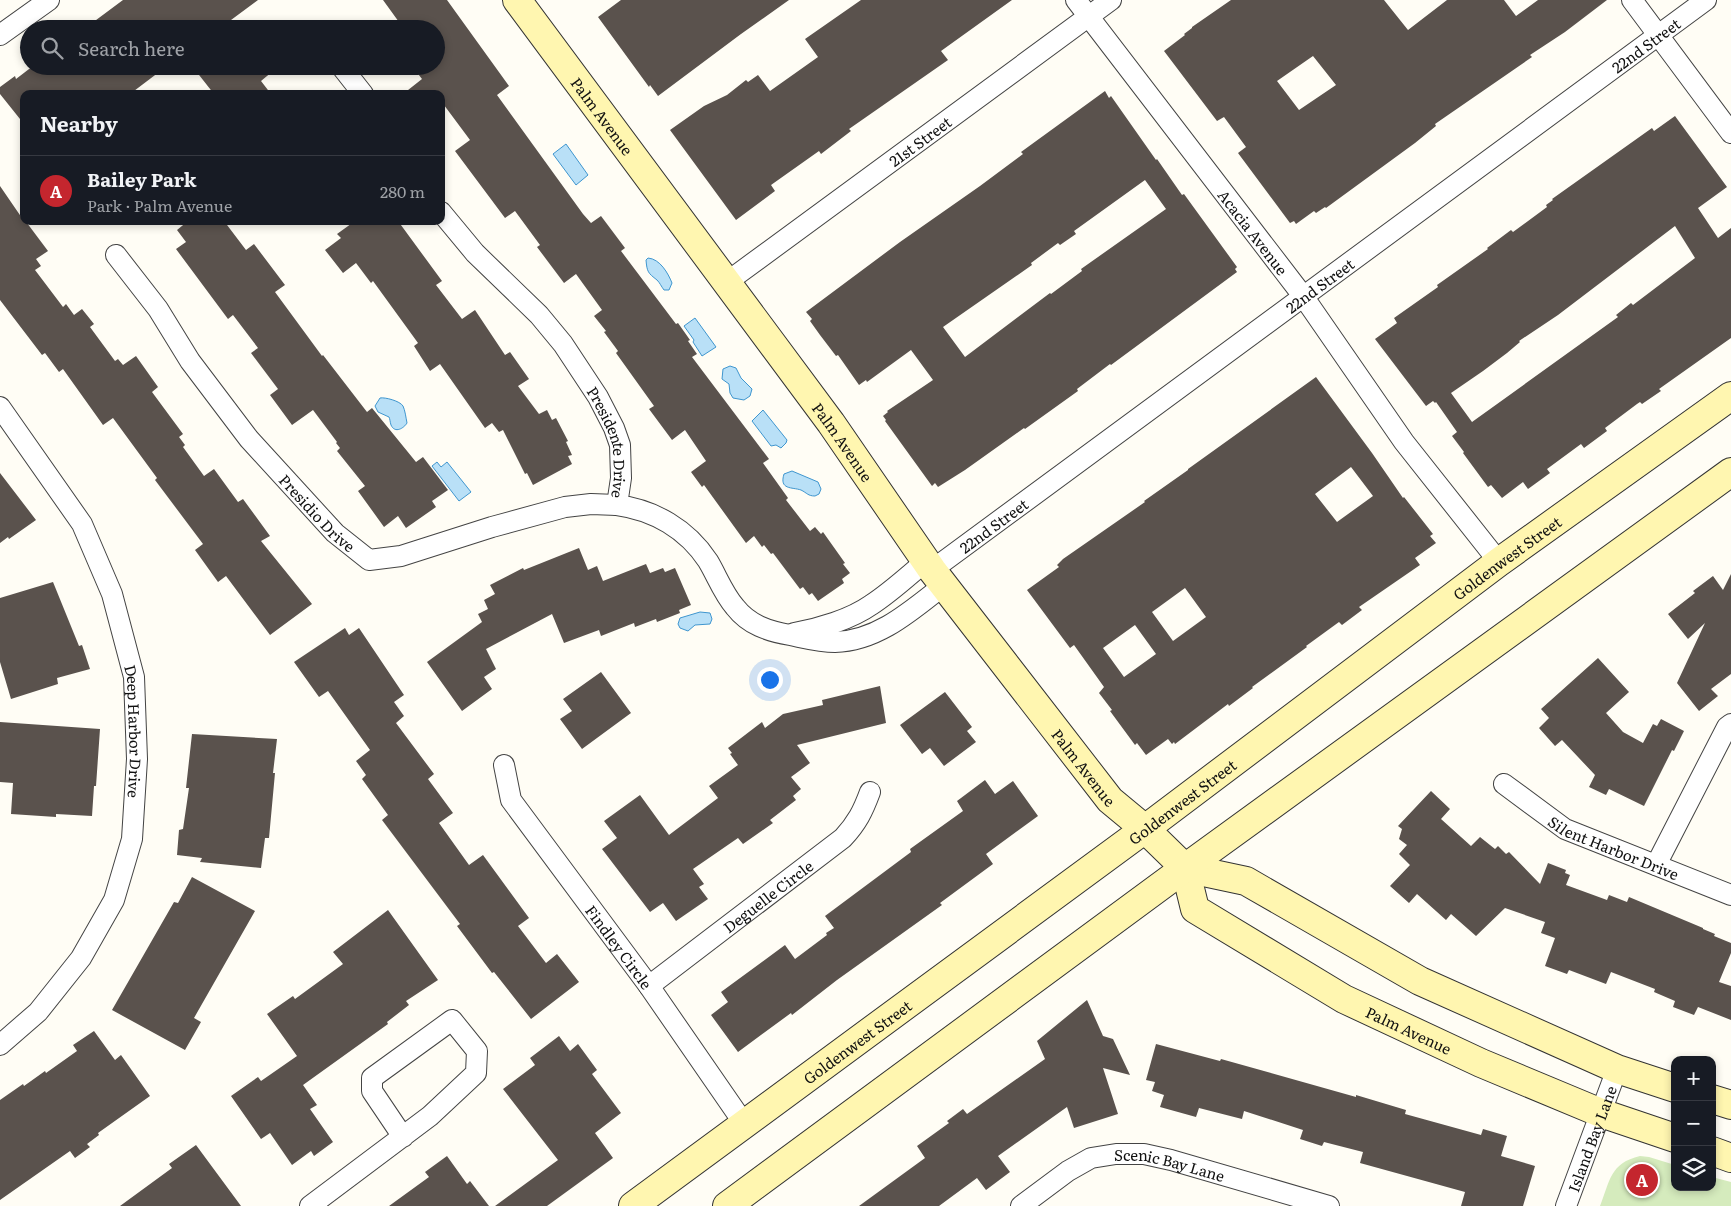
<!DOCTYPE html>
<html lang="en">
<head>
<meta charset="utf-8">
<style>
	:root { --surface:#171b24; --page:#242831; --text:#f1f3f6; --muted:#9ea1a6; --line:#363941; --accent:#c4262e }
	body { margin:0; font-family:Literata,serif; background:var(--page); color:var(--text) }
	.controls { position:absolute; right:15px; bottom:15px; display:grid; overflow:hidden; border-radius:10px; box-shadow:0 2px 8px #0003 }
	.controls button { width:45px; height:45px; display:grid; place-items:center; padding:0; border:0; border-bottom:1px solid var(--line); background:var(--surface); color:var(--text); font:25px sans-serif }
	.you { position:absolute; left:769px; top:679px; width:18px; height:18px; margin:-12px; border:4px solid #fff; border-radius:50%; background:#1a73e8; box-shadow:0 0 0 8px #1a73e833 }
	.badge { display:grid; place-items:center; width:32px; height:32px; border-radius:50%; background:var(--accent); color:#fff; font-size:16px; font-weight:700 }
	.pin { position:absolute; translate:-50% -50%; border:2px solid #fff; box-shadow:0 1px 5px #0006 }
	.list { margin:0; padding:0; list-style:none }
	h2 { display:flex; justify-content:space-between; align-items:center; height:65px; margin:0; padding:0 20px; font-size:21px }
	h2 small { font-size:16px; font-weight:400; color:var(--muted) }
	.list li { display:grid; grid-template-columns:32px 1fr auto; gap:15px; align-items:center; box-sizing:border-box; height:70px; padding:0 20px; border-top:1px solid var(--line) }
	.list b { display:block; font-size:19px; white-space:nowrap }
	.list p { margin:0; font-size:16px; white-space:nowrap; color:var(--muted) }
	.list em { font-size:16px; font-style:normal; color:var(--muted) }
	.icon { flex:none; width:28px; height:28px; fill:none; stroke:currentColor; stroke-width:2; stroke-linecap:round; stroke-linejoin:round }
	.map { position:relative; flex:none; width:1731px; height:1206px; overflow:hidden }
	.search { position:absolute; background:var(--surface); box-shadow:0 2px 8px #0003; left:20px; top:20px; width:425px; height:55px; display:flex; align-items:center; gap:12px; box-sizing:border-box; padding:0 18px; border-radius:28px; color:var(--muted); font-size:19px }
	.panel { position:absolute; background:var(--surface); box-shadow:0 2px 8px #0003; left:20px; top:90px; width:425px; height:135px; border-radius:10px }
	.map>svg:first-child { display:block }
</style>
</head>
<body>
<div class="map">
<svg width="1731" height="1206" viewBox="0 0 1731 1206">
	<rect width="100%" height="100%" fill="#fffdf5"/>
	<path fill="#d5ebbd" d="M1640,1156L1649,1157L1675,1165V1187H1712V1177L1731,1182V1206H1600C1610,1181 1610,1163 1640,1156Z"/>
	<g fill="#b9e0f7" stroke="#3f96cf">
		<path d="M566,144L588,175L576,185L553,154Z"/>
		<path d="M648,258C660,259 668,273 672,283L669,290H664C661,286 660,283 657,280C648,273 647,272 646,260Z"/>
		<path d="M695,318L716,347L702,356L693,342L694,340L684,326Z"/>
		<path d="M730,366L736,368L741,378L752,389L750,396L744,400L733,398L730,393L729,384L722,379L723,369Z"/>
		<path d="M380,398C385,397 400,401 403,406C405,410 406,418 407,423C404,428 395,434 391,425C390,422 390,419 389,417L378,412L375,406Z"/>
		<path d="M763,410L787,440L786,443L781,448L776,445L771,446L752,421Z"/>
		<path d="M437,462L441,467L447,462L471,492L459,501L432,466Z"/>
		<path d="M792,471L818,482L821,489L819,494L815,496C808,496 807,493 801,490C792,487 779,490 784,474Z"/>
		<path d="M700,612L710,613L712,619L710,624L695,625L688,631L680,628L678,624L680,618Z"/>
	</g>
	<g fill="#5a524d" fill-rule="evenodd">
		<path d="M123,0H258L231,20L237,29H141L136,22L125,29H84Z"/>
		<path d="M383,0H447L509,86L497,95L583,214L591,223L601,216L625,248L621,251L676,324L678,323L690,340L688,341L697,354L692,357L769,459L763,463L788,498L786,500L810,531L815,527L821,534L823,532L845,563L843,564L850,573L842,579L844,583L818,601L812,593L809,595L803,587L800,589L773,553L771,554L764,545L762,547L754,536L746,543L704,485L702,487L691,472L706,461L685,430L672,440L649,409L654,406L616,353L618,351L604,332L606,331L594,316L602,310L576,274L564,283L537,247L540,245L515,211L505,218L455,151L470,140L441,101V94H403L422,79L412,66H436V29H404Z"/>
		<path d="M621,0H789L741,34L658,96L650,85L649,87L598,17Z"/>
		<path d="M861,0H1012L941,51L948,60L849,129L851,131L821,154L819,151L771,185L775,191L736,220L670,130L704,106L727,95L746,80L748,82L758,75L770,91L818,57L805,39Z"/>
		<path d="M1231,0H1384L1408,30L1447,0H1504L1516,16L1538,0H1607L1565,32L1530,55L1532,57L1435,124L1436,126L1415,143L1326,208L1325,207L1316,213L1314,211L1296,224L1294,221L1290,223L1238,153L1246,147L1224,117L1217,121L1164,51L1185,35L1184,34L1192,28V27ZM1313,56L1336,85L1299,110L1277,81Z"/>
		<path d="M33,66H167L130,94H24V124L0,94V87L15,76L16,79Z"/>
		<path d="M192,66H279L261,81L271,94H214Z"/>
		<path d="M1105,91L1109,98L1111,96L1156,160L1157,159L1182,195L1184,194L1237,267L1235,269L1237,272L1111,365L1110,364L1077,389L1078,391L1025,429L1024,428L965,470L938,487L935,483L932,486L885,421L886,420L883,416L888,412L887,411L933,380L911,350L867,382L866,380L859,385L838,355L836,356L820,335L810,321L812,319L806,312L900,242L980,186L1023,154L1021,152ZM1145,180L1166,209L1081,269L1082,271L1051,294L1050,293L965,357L943,327L1032,265L1031,263L1058,243L1060,245L1076,234L1074,231Z"/>
		<path d="M1675,116L1727,187L1698,208L1718,238L1731,228V338L1659,389L1661,391L1642,404L1640,402L1637,404L1605,428L1607,431L1584,448L1581,444L1547,469L1550,473L1528,489L1523,482L1502,498L1491,485L1488,487L1463,453L1464,452L1452,436L1457,432L1436,402L1435,403L1433,401L1426,406L1375,339L1397,323L1394,318L1438,287L1437,285L1488,249L1487,248L1511,230L1513,232L1547,207L1546,205L1553,200L1552,199L1652,128L1654,131ZM1675,226L1695,258L1633,305L1631,303L1616,315L1618,317L1472,422L1451,393L1483,371L1507,353L1520,342L1519,341L1558,315Z"/>
		<path d="M0,186L24,221L27,223L48,251L36,259L41,266L35,270L63,307L66,304L74,315L82,309L94,324L90,327L115,361L118,359L123,365L136,356L158,387L152,392L183,434L179,437L185,445L183,447L204,476L214,469L238,502L243,499L270,536L261,541L312,604L270,635L226,576L218,582L195,550L203,544L155,480L157,478L113,418L103,425L63,369L59,372L45,353L42,355L0,300Z"/>
		<path d="M188,221H224L246,250L254,244L285,285L275,292L322,356L323,355L367,412L372,408L416,462L423,457L448,490L432,501L436,507L406,528L398,516L384,527L358,491L365,486L337,451L340,448L336,443L337,442L313,410L292,425L270,395L278,389L251,353L258,348L233,315L228,319L176,249L186,242L177,230Z"/>
		<path d="M355,221H398L442,281L436,285L462,319L475,310L505,355L510,352L529,379L518,386L539,414L547,410L552,420L556,418L568,441L566,442L572,455L568,456L572,464L533,485L527,473L525,474L503,430L499,432L492,423L485,428L440,364L430,371L414,346L418,343L373,281L371,283L356,263L343,273L325,250L341,238L337,234Z"/>
		<path d="M1316,377L1372,453L1403,498L1404,497L1433,534L1430,536L1436,543L1415,558L1420,565L1359,607L1362,610L1342,625L1339,622L1306,646L1307,647L1252,687L1253,688L1229,706L1228,704L1175,744L1174,742L1172,744L1168,739L1146,755L1137,743L1135,745L1110,711L1112,710L1099,693L1104,687L1074,645L1070,648L1027,590L1059,567L1057,565L1063,559L1145,502L1144,501L1188,470V469ZM1351,467L1373,496L1337,522L1315,494ZM1185,588L1206,617L1173,641L1152,612ZM1135,625L1156,654L1124,677L1103,648Z"/>
		<path d="M0,473L36,520L9,539L8,537L0,543Z"/>
		<path d="M579,548L588,570L597,566L603,581L646,564L650,573L663,568L665,572L675,568L691,605L679,610L680,613L657,622L656,619L635,627L634,623L601,636L599,630L564,643L552,614L486,649L496,669L484,677L492,689L462,711L427,662L482,622L478,614L488,609L484,600L495,594L490,585L523,568L524,570Z"/>
		<path d="M1731,574V674L1711,689L1718,696L1699,711L1677,683L1705,623L1688,639L1668,614L1695,593L1693,591L1713,576L1723,590Z"/>
		<path d="M53,582L79,646L82,645L90,669L57,678L58,684L11,699L0,662V598Z"/>
		<path d="M345,628L349,635L359,628L404,695L394,702L404,716L396,723L434,774L428,779L453,813L439,823L469,865L483,855L529,918L518,926L546,963L557,954L579,982L531,1019L494,972L492,973L457,926L460,924L382,820L388,815L362,779L366,775L356,761L370,750L328,691L319,697L294,662Z"/>
		<path d="M1598,658L1629,692L1606,713L1623,732L1643,743L1653,724L1657,726L1661,719L1684,731L1674,751L1672,750L1644,806L1609,789L1606,795L1589,787L1595,775L1562,740L1555,746L1539,728L1549,718L1541,709Z"/>
		<path d="M601,672L631,713L582,749L560,719L572,711L563,699Z"/>
		<path d="M880,686L886,723L797,745L810,763L791,777L801,789L793,796L796,800L770,820L773,823L743,844L738,838L693,869L704,884L699,887L708,899L676,921L663,903L650,912L602,849L617,838L604,821L640,795L669,835L718,798L709,786L738,765L730,754L732,753L728,748L762,722L765,728L783,714L823,705L822,700Z"/>
		<path d="M945,692L972,727L967,731L976,742L944,766L930,748L922,754L900,725Z"/>
		<path d="M0,722L100,729L96,786H94L92,816L56,814V817L11,814L13,783L0,782Z"/>
		<path d="M192,734L277,739L273,773H275L269,838H265L261,868L200,862L202,858L177,855L179,830L183,829L189,788H186Z"/>
		<path d="M985,780L995,794L1013,781L1038,816L986,854L993,864L940,903L942,905L837,980L792,1015L791,1013L738,1052L711,1015L728,1002L721,992L785,945L795,959L827,935L826,933L834,928L825,916L911,852L910,849L963,811L957,801Z"/>
		<path d="M1431,791L1450,809L1441,819L1471,846L1480,837L1495,849L1498,846L1506,854L1509,852L1540,884L1548,863L1566,870L1565,873L1570,875L1566,885L1607,900L1609,895L1627,902L1629,897L1703,928V929L1715,934L1714,936L1731,943V953L1719,982L1731,986V1020L1698,1007L1694,1015L1673,1007L1675,1001L1654,992L1655,989L1611,972L1606,984L1569,970L1567,974L1545,966L1555,938L1541,933L1545,922L1505,908L1476,936L1451,914L1446,920L1417,894L1409,903L1390,886L1410,865L1399,854L1407,845L1399,839L1402,829L1398,826Z"/>
		<path d="M192,877L255,911L194,1018L201,1022L185,1050L112,1010L174,902L178,903Z"/>
		<path d="M388,910L438,980L406,1001L409,1005L387,1022L388,1024L303,1085L317,1105L310,1109L333,1142L314,1156L311,1151L292,1165L270,1133L261,1139L231,1096L258,1077L261,1081L297,1056L267,1014L293,996L295,999L343,964L333,952Z"/>
		<path d="M1087,1000L1103,1036L1113,1039L1130,1075L1103,1068L1118,1114L1074,1128L1067,1107L998,1156L1010,1172L986,1190L977,1178L939,1206H859L925,1158L917,1146L949,1123L947,1121L963,1109L967,1114L1045,1059L1037,1041Z"/>
		<path d="M94,1031L115,1060L121,1055L150,1096L98,1133L99,1135L87,1144L90,1147L75,1158L70,1151L0,1200V1100L23,1084L24,1086L45,1071L46,1073L77,1051L73,1045Z"/>
		<path d="M559,1036L570,1051L578,1044L597,1070L592,1074L621,1113L595,1133L613,1158L547,1206H495L558,1160L503,1089L535,1065L530,1058Z"/>
		<path d="M1156,1044L1220,1061L1221,1059L1356,1097V1095L1406,1110L1405,1114L1481,1135L1483,1129L1507,1136L1501,1156L1535,1166L1523,1206H1461L1465,1192L1360,1163L1363,1152L1324,1142L1322,1146L1300,1139L1303,1130L1244,1111L1242,1119L1199,1108L1196,1117L1160,1107L1164,1095L1152,1091L1155,1082L1146,1080Z"/>
		<path d="M196,1145L241,1206H120L172,1168L169,1164Z"/>
		<path d="M447,1156L467,1184L470,1181L489,1206H389L429,1177L425,1172Z"/>
	</g>
	<g fill="none" stroke-linecap="round" stroke-linejoin="round">
		<g stroke="#444" stroke-width="22">
			<g id="street">
				<path id="s1" d="M1076,0L1303,296L1404,442L1499,562"/>
				<path d="M1632,0L1731,133"/>
				<path d="M0,35L49,0"/>
				<path d="M341,66L363,94"/>
				<path id="s2" d="M441,212L475,253L539,315L563,344L598,397L614,428L620,445L621,478L617,505C654,510 687,529 708,561C717,576 723,593 735,607C749,625 768,631 790,635C805,638 820,642 835,642C878,641 912,610 944,585"/>
				<path id="s3" d="M116,255L158,309L190,361L249,439L335,533L369,560L401,556L492,527L565,507L591,504L617,505"/>
				<path id="s4" d="M727,282L1111,0"/>
				<path id="s5" d="M0,407L82,524L112,594L134,677L137,759L132,839L114,900L81,958L38,1012L0,1045"/>
				<path id="s6" d="M932,570L1706,0"/>
				<path d="M794,633C819,629 851,619 871,605C891,592 908,576 926,561"/>
				<path id="s7" d="M504,765L511,800L649,986L745,1125"/>
				<path id="s8" d="M1504,784L1565,829L1731,895"/>
				<path d="M1656,865L1727,727L1731,724"/>
				<path id="s9" d="M649,986L843,838C857,823 863,811 870,792"/>
				<path d="M310,1206L430,1116L476,1073L477,1051L452,1020L372,1078V1091L403,1137"/>
				<path id="s10" d="M1021,1206L1068,1171L1091,1158L1116,1154H1144L1171,1160L1329,1206"/>
				<path id="s11" d="M1566,1206L1617,1069"/>
			</g>
		</g>
		<g stroke="#333" stroke-width="30">
			<g id="secondary">
				<path id="s12" d="M517,0L831,423L932,570L1110,800L1145,829L1185,868L1246,881L1420,981L1617,1069L1675,1088"/>
				<path id="s13" d="M1185,868L1195,909L1344,999L1481,1063L1601,1113L1675,1138"/>
				<path d="M1712,1099L1731,1105"/>
				<path d="M1712,1151L1731,1158"/>
				<path id="s14" d="M633,1206L1145,829L1499,562L1731,396"/>
				<path d="M727,1206L1185,868L1731,472"/>
			</g>
		</g>
		<use href="#street" stroke="#fff" stroke-width="20"/>
		<use href="#secondary" stroke="#fff6b0" stroke-width="28"/>
	</g>
	<g text-anchor="middle" dominant-baseline="central" stroke-width="5" stroke-linejoin="round" paint-order="stroke">
		<g font-size="15" fill="#111" stroke="#fff">
			<text stroke="none"><textPath href="#s6" startOffset="886">22nd Street</textPath></text>
			<text stroke="none"><textPath href="#s12" startOffset="144">Palm Avenue</textPath></text>
			<text stroke="none"><textPath href="#s4" startOffset="239">21st Street</textPath></text>
			<text stroke="none"><textPath href="#s1" startOffset="292">Acacia Avenue</textPath></text>
			<text stroke="none"><textPath href="#s6" startOffset="481">22nd Street</textPath></text>
			<text stroke="none"><textPath href="#s12" startOffset="549">Palm Avenue</textPath></text>
			<text stroke="none"><textPath href="#s2" startOffset="291">Presidente Drive</textPath></text>
			<text stroke="none"><textPath href="#s3" startOffset="328">Presidio Drive</textPath></text>
			<text stroke="none"><textPath href="#s6" startOffset="76">22nd Street</textPath></text>
			<text stroke="none"><textPath href="#s14" startOffset="1088">Goldenwest Street</textPath></text>
			<text stroke="none"><textPath href="#s5" startOffset="359">Deep Harbor Drive</textPath></text>
			<text stroke="none"><textPath href="#s12" startOffset="954">Palm Avenue</textPath></text>
			<text stroke="none"><textPath href="#s14" startOffset="682">Goldenwest Street</textPath></text>
			<text stroke="none"><textPath href="#s8" startOffset="128">Silent Harbor Drive</textPath></text>
			<text stroke="none"><textPath href="#s9" startOffset="149">Deguelle Circle</textPath></text>
			<text stroke="none"><textPath href="#s7" startOffset="218">Findley Circle</textPath></text>
			<text stroke="none"><textPath href="#s13" startOffset="288">Palm Avenue</textPath></text>
			<text stroke="none"><textPath href="#s14" startOffset="278">Goldenwest Street</textPath></text>
			<text stroke="none"><textPath href="#s11" startOffset="72">Island Bay Lane</textPath></text>
			<text stroke="none"><textPath href="#s10" startOffset="165">Scenic Bay Lane</textPath></text>
		</g>
	</g>
</svg>
<div class="controls">
<button>+</button>
<button>−</button>
<button><svg class="icon" aria-label="layers" viewBox="0 0 24 24"><path d="M12 4l9 5-9 5-9-5zM3 14l9 5 9-5"/></svg></button>
</div>
<div class="you"></div>
<div class="pin badge" style="left:1642px;top:1180px">A</div>
<div class="search"><svg class="icon" aria-label="search" viewBox="0 0 24 24"><circle cx="10" cy="10" r="6"/><path d="M15 15l6 6"/></svg>Search here</div>
<section class="panel">
<h2>Nearby<small></small></h2>
<ul class="list">
<li><span class="badge">A</span><div><b>Bailey Park</b><p>Park · Palm Avenue</p></div><em>280 m</em></li>
</ul>
</section>
</div>
</body>
</html>
